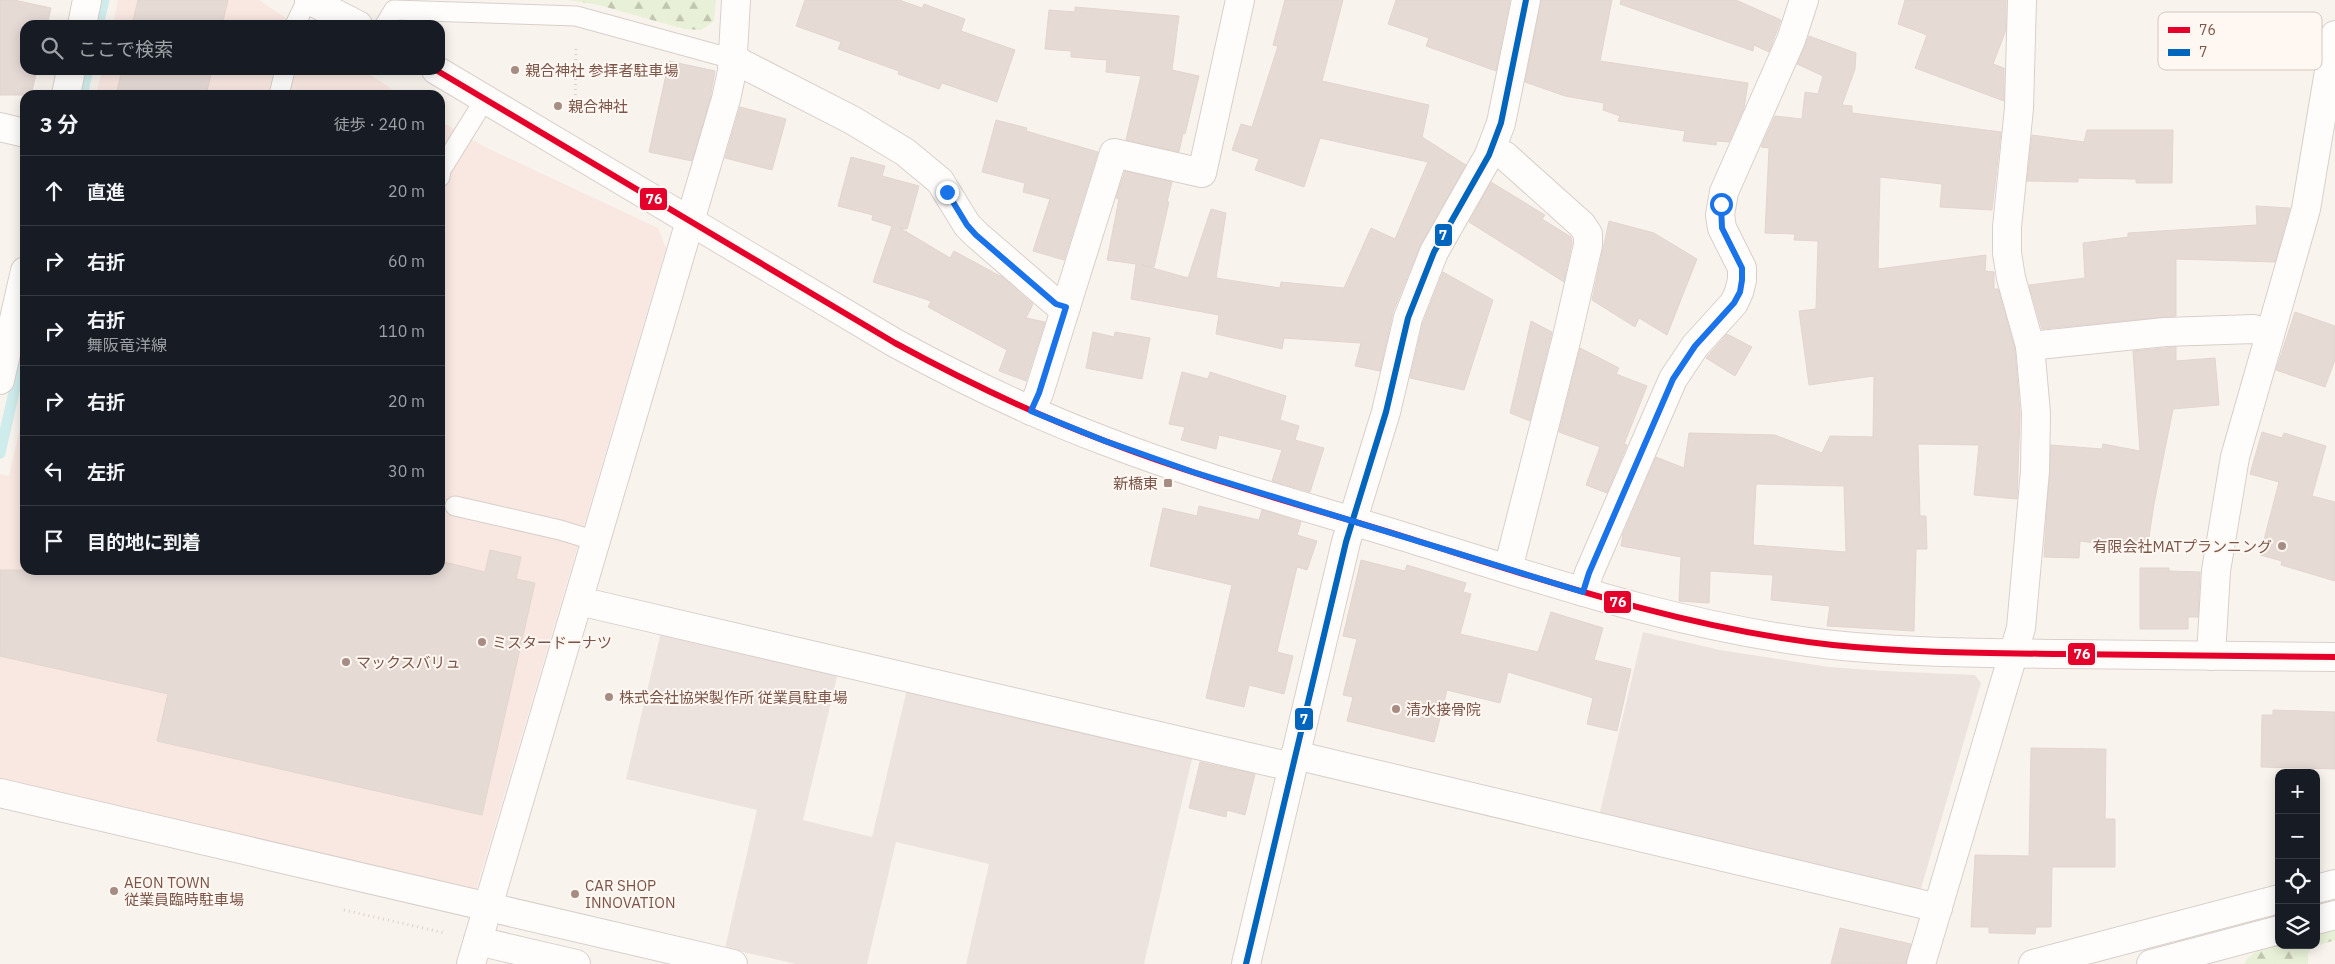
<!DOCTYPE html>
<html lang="ja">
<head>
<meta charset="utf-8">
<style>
	:root { --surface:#171b24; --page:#242831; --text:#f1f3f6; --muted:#9ea1a6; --line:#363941 }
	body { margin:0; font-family:"IBM Plex Sans","Noto Sans JP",sans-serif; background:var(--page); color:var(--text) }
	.controls { position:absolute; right:15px; bottom:15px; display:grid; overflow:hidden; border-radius:10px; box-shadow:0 2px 12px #0003 }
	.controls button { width:45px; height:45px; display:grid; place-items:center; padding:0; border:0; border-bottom:1px solid var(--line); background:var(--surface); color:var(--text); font:25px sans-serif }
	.stop { position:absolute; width:15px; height:15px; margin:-11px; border:4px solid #1a73e8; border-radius:50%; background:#fff }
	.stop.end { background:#1a73e8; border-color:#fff; box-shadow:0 1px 5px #0008 }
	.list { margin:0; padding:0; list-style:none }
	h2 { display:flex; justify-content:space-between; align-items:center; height:65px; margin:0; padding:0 20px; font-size:21px }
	h2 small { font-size:16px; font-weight:400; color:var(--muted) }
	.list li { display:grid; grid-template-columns:32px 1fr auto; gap:15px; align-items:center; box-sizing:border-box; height:70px; padding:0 20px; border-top:1px solid var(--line) }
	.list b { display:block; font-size:19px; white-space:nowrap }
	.list p { margin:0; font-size:16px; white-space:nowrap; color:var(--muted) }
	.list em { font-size:16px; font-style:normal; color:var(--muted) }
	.icon { flex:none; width:28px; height:28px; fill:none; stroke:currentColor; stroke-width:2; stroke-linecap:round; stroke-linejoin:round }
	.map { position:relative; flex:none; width:2335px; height:964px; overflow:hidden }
	.search { position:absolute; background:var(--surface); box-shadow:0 2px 12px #0003; left:20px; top:20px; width:425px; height:55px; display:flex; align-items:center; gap:12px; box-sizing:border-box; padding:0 18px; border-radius:15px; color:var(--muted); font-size:19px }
	.panel { position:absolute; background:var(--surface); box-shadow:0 2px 12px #0003; left:20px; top:90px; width:425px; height:485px; border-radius:15px }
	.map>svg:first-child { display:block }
</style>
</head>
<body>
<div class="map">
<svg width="2335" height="964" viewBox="0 0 2335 964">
	<defs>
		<pattern id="forest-firs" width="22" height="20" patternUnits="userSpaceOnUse" patternTransform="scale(1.25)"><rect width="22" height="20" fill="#e8f0d7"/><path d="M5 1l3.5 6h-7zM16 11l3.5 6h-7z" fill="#c1c5b0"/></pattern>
	</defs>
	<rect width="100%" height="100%" fill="#f9f3ee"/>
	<g fill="#f9e7e1">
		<path d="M118,0H259L296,25H113Z"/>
		<path d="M102,70H363L401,95H96Z"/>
		<path d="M440,121L485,147L658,228L666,248L476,890L0,779V474L9,476L25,406V570H440Z"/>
	</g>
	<g fill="#ede3de">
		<path d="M661,632L838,673L803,820L872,837L907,689L1193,755L1144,964H966L989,864L896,842L867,964H796L725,948L757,810L626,779Z"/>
		<path d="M1643,632L1720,650L1829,667L1885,671L1975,675L1981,683L1920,892L1599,816Z"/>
	</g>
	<g fill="url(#forest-firs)">
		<path d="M569,0H716L714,21L701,30L684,29L599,5Z"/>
		<path d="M2335,930V940L2311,948L2308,954V964H2244C2257,940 2293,945 2316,945V935Z"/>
	</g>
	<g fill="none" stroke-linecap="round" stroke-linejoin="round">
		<g stroke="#ceeceb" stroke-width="11">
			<path d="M98,25L104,0"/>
			<path d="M82,95L88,70"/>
			<path d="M0,453L25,344"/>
		</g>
	</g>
	<g fill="#e6dad5" stroke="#e3d5cf" fill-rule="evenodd">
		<path d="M0,0H14L51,8L47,25H25V70H37L31,95H0Z"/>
		<path d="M138,0H228L222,25H132Z"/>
		<path d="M805,0H899L922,8L924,4L965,19L961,31L1015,50L997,102L942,83L939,89L898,74L899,71L838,49L841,42L796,26Z"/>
		<path d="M1285,0H1343L1322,81L1429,105L1422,137L1466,165L1420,246L1393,312L1380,371L1355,366L1361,343L1284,338L1282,349L1216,334L1219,315L1131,299L1136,264L1107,260L1119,199L1116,198L1125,171L1172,182L1167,202H1169L1154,267L1142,265L1188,278L1211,209L1226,213L1216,278L1280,288L1281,282L1344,288L1371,228L1395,239L1428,162L1320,138L1304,187L1255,170L1259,159L1232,150L1241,124L1252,127L1278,46L1273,45Z"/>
		<path d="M1396,0H1510L1496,71L1426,46L1429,38L1388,24Z"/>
		<path d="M1541,0H1612L1600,61L1748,83L1744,108L1729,142L1717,141L1716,145L1683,141L1685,131L1618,121L1620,116L1603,110L1604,103L1565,96L1525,82Z"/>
		<path d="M1621,0H1736L1781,20L1769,52L1754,45L1753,51L1620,4Z"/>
		<path d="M1905,0H2006V30L1993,64L2004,68V101L1915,68L1927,35L1898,24Z"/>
		<path d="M1075,7L1179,16L1172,70L1199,76L1185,134L1183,133L1179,152L1126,140L1141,76L1106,72L1107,60L1071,57V51L1045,49L1049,10L1075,12Z"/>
		<path d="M1809,36L1856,53L1855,69L1842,105L1852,106V113L2001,132L1992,210L1940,207L1942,184L1880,177L1878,269L1986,255L1985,271L1994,272V289H1998L2015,349L2020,414L2017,499L1974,495L1979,445L1918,444L1920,516H1926L1927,549H1916L1914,631L1827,626L1830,606L1771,600L1773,575L1710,571L1709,603L1679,601L1681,557L1621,546L1623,534L1656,457L1684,468L1689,433L1775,435L1822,453L1830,436L1873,437L1874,376L1809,385L1799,311L1816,309L1818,241L1794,240L1795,234L1765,233L1769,148L1761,147L1775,116L1802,119L1805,92L1818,94L1823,76L1797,64ZM1756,484L1844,486L1846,552L1753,545Z"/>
		<path d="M669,61L715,71L710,99L692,161L649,152Z"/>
		<path d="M122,70H212L206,95H116Z"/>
		<path d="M740,107L786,119L772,170L725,158Z"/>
		<path d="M996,120L1027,128L1026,131L1098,152L1064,260L1033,251L1050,199L1023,192L1025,183L982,172Z"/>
		<path d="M2087,130H2173L2172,183H2136V179L2078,178V182L2027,181L2032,135L2084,142Z"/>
		<path d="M851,157L885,166L882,176L919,186L907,229L900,228L950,258L954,251L1002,277L1033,304L1026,318L1045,322L1026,381L999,371L1007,350L928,307L931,301L873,282L892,226L872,220L873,215L838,206Z"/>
		<path d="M1491,182L1545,215L1542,219L1571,237L1572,243L1564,282L1469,222Z"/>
		<path d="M2256,206L2290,208L2275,262L2176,259V316L2042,329L2029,285L2085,278L2083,243L2128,237V233L2257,225Z"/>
		<path d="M1609,221L1654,233L1697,259L1667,335L1639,318L1635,327L1592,300Z"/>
		<path d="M1443,272L1493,300L1464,390L1410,378L1423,323Z"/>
		<path d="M2295,312L2335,326V360L2325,387L2276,370Z"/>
		<path d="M1531,321L1552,332L1530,421L1510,413Z"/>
		<path d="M1093,332L1114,337L1115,332L1150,338L1142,379L1086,368Z"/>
		<path d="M1727,334L1752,347L1735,376L1706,358Z"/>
		<path d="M2176,347V361L2215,358L2219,405L2173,409L2154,504L2147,550L2080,541L2079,558L2044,557L2051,445L2102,449L2103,444L2140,451L2133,351Z"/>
		<path d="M1580,348L1619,368L1616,374L1647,386L1624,444L1627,445L1607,493L1586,485L1600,447L1559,432Z"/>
		<path d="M1182,372L1208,379L1210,372L1286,396L1280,420L1299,426L1295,440L1324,448L1310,492L1272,481L1282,450L1219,435L1216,449L1181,440L1185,427L1169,424Z"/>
		<path d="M2262,432L2282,438L2284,433L2326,446L2312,496L2335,502V581L2281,565L2282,561L2260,555L2279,482L2250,474Z"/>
		<path d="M1199,506L1259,520L1262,510L1301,522L1297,535L1317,541L1307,570L1297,567L1277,652L1293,656L1284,694L1249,685L1244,707L1206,698L1232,585L1150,566L1163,508L1197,516Z"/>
		<path d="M490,550L521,557L516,579L535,583L482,815L157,741L168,694L0,656V570H440V561L485,572Z"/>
		<path d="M1361,560L1405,571L1407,565L1466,583L1463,592L1471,594L1460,634L1538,652L1551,612L1603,628L1594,660L1631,669L1617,731L1587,724L1593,698L1508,672L1500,703L1447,690L1434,742L1347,721L1353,697L1343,695L1357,639L1343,636Z"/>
		<path d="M2140,568H2169V571L2200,572L2198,617H2188V629H2140Z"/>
		<path d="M2273,710L2335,712V769L2261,767L2262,715H2273Z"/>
		<path d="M2031,748L2106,749L2105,819H2115V867H2052L2051,927H2036L2035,934L1989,933V927H1971L1975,855L2029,856Z"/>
		<path d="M1200,762L1255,774L1245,815L1227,810L1226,817L1189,808Z"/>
		<path d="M1840,928L1911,944L1906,964H1831Z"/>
	</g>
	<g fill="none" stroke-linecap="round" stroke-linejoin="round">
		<g stroke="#d8cfca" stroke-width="21">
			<g id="lane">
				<path d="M295,25L307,0"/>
				<path d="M385,25L394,10L576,16L733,59"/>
				<path d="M279,95L285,70"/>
				<path d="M440,177L441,170L485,99"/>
				<path d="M455,506L560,530L596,541"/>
			</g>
		</g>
		<g stroke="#d8cfca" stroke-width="30">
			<g id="street">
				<path d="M82,25L87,0"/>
				<path d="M733,59L852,120L905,152L940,181L967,225L977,235L1057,304L1066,307"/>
				<path d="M66,95L71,70"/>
				<path d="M0,127L25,133"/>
				<path d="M1491,150L1504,155L1582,225L1588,234V245L1566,341L1508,569"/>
				<path d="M2030,346L2165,332L2254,329L2270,334"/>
				<path d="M0,380L25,271"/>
				<path d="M1031,411L1039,393L1114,153L1202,173L1240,0"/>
				<path d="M1583,592L1589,573L1673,379L1695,346L1734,303L1739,292L1742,280V268L1722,228L1720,215L1724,192L1791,40L1804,0"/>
				<path d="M579,601L1292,767"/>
				<path d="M2211,656L2216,571L2235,457L2306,209L2335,35"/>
				<path d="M1295,755L1938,908"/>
				<path d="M0,793L733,964"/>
				<path d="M2316,889L2335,884"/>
				<path d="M2316,920L2335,915"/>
				<path d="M478,941L576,964"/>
				<path d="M471,964L726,99L732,71L736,0"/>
				<path d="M1246,964L1346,542L1386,412L1408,318L1434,252L1489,155L1501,123L1526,0"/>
				<path d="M1921,964L2021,628L2035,471L2036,413L2030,346L2011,278L2007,253V227L2019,108L2022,0"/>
				<path d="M2033,964L2279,899"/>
				<path d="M2151,964L2279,930"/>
			</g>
		</g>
		<g stroke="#dad0cb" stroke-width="30">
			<g id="secondary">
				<path d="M309,0L358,25"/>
				<path d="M436,70L895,343C963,380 1033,414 1105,441C1203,479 1305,506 1405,537C1546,581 1686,629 1833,645C1910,653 1988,653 2065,654C2155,655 2245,656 2335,657"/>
			</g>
		</g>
		<g stroke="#dcd1ce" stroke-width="3" stroke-dasharray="1 4" stroke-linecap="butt">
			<path d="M575,115L576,46"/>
			<path d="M344,910L445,933"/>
		</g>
		<use href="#lane" stroke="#fefdfc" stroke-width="19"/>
		<use href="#street" stroke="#fefdfc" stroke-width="28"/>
		<use href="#secondary" stroke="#fefdfc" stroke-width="28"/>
		<g stroke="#fff7f1" stroke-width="10">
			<path id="bus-1" d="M436,70L895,343C963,380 1033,414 1105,441C1203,479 1305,506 1405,537C1546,581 1686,629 1833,645C1910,653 1988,653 2065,654C2155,655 2245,656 2335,657"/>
		</g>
		<g stroke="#fff7f1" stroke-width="10">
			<path id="bus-2" d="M1246,964L1346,542L1386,412L1408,318L1434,252L1489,155L1501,123L1526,0"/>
		</g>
		<use href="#bus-1" stroke="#e4002b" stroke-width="6"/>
		<use href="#bus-2" stroke="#0065bd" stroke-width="6"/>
	</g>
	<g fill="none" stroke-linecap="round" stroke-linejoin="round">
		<path stroke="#1a73e8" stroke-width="6" d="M947,192L967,225L976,235L1056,304L1066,307L1039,393L1031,411L1105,441L1193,472L1583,592L1589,573L1673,379L1695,346L1734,303L1740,292L1742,280V268L1722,228L1721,204"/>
	</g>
	<g fill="#a78c83" stroke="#fff7f1" stroke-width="2">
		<circle cx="515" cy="70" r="5"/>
		<circle cx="558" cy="106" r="5"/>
		<rect x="1163" y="478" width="10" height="10" rx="2.5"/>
		<circle cx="2282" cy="546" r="5"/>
		<circle cx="482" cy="642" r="5"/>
		<circle cx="346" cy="662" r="5"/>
		<circle cx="609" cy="697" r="5"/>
		<circle cx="1396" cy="709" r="5"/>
		<circle cx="114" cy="891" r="5"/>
		<circle cx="575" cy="894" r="5"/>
	</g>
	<g text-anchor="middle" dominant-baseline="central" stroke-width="4" stroke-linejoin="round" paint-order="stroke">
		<g font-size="15" fill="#7b5549" stroke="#fff7f1" text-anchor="start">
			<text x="525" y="70">親合神社 参拝者駐車場</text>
			<text x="568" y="106">親合神社</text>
			<text x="1158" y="483" text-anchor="end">新橋東</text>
			<text x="2272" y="546" text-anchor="end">有限会社MATプランニング</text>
			<text x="492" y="642">ミスタードーナツ</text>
			<text x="356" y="662">マックスバリュ</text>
			<text x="619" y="697">株式会社協栄製作所 従業員駐車場</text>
			<text x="1406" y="709">清水接骨院</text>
			<text x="124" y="882">AEON TOWN<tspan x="124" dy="17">従業員臨時駐車場</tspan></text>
			<text x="585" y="885">CAR SHOP<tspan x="585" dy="17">INNOVATION</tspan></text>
		</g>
	</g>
	<rect x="2158" y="12" width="164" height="58" rx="8" fill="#fff7f1" stroke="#d7c6bf" stroke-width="1"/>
	<rect x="2168" y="27" width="22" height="6" fill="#e4002b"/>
	<rect x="2168" y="49" width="22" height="7" fill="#0065bd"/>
	<g font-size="14" fill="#7b5549">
		<text x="2199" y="35">76</text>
		<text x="2199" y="57">7</text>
	</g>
	<g stroke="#fff7f1" stroke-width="2">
		<rect x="639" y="187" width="29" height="24" rx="5" fill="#e4002b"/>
		<rect x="1434" y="223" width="19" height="24" rx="5" fill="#0065bd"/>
		<rect x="1603" y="590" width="29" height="24" rx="5" fill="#e4002b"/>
		<rect x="2067" y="642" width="29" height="24" rx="5" fill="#e4002b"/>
		<rect x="1294" y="707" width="20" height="24" rx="5" fill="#0065bd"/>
	</g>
	<g font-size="14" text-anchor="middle" font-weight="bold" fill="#fff">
		<text x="654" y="204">76</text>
		<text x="1443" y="240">7</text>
		<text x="1618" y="607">76</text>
		<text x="2082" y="659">76</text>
		<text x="1304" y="724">7</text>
	</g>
</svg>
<div class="controls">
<button>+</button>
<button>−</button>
<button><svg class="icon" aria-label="locate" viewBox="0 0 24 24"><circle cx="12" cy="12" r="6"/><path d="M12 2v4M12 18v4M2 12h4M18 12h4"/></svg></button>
<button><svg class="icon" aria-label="layers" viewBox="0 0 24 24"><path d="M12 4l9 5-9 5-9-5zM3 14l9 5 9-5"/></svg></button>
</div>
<div class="stop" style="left:1721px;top:204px"></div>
<div class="stop end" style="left:947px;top:192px"></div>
<div class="search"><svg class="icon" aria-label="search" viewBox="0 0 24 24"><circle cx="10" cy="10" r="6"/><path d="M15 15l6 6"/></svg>ここで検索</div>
<section class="panel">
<h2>3 分<small>徒歩 · 240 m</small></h2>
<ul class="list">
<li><svg class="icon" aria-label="ahead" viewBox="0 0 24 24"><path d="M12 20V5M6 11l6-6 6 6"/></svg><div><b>直進</b></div><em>20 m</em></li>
<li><svg class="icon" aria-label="right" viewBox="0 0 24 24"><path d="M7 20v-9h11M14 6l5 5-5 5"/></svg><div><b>右折</b></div><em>60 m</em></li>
<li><svg class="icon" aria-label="right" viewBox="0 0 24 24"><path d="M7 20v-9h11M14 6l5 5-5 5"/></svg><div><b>右折</b><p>舞阪竜洋線</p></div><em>110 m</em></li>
<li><svg class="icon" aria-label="right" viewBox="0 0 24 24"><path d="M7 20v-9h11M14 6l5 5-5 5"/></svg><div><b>右折</b></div><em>20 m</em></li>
<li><svg class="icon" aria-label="left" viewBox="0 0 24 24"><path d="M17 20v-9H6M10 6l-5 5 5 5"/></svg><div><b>左折</b></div><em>30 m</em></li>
<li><svg class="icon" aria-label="arrive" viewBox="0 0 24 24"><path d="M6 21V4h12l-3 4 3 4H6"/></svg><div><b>目的地に到着</b></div></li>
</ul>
</section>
</div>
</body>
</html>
